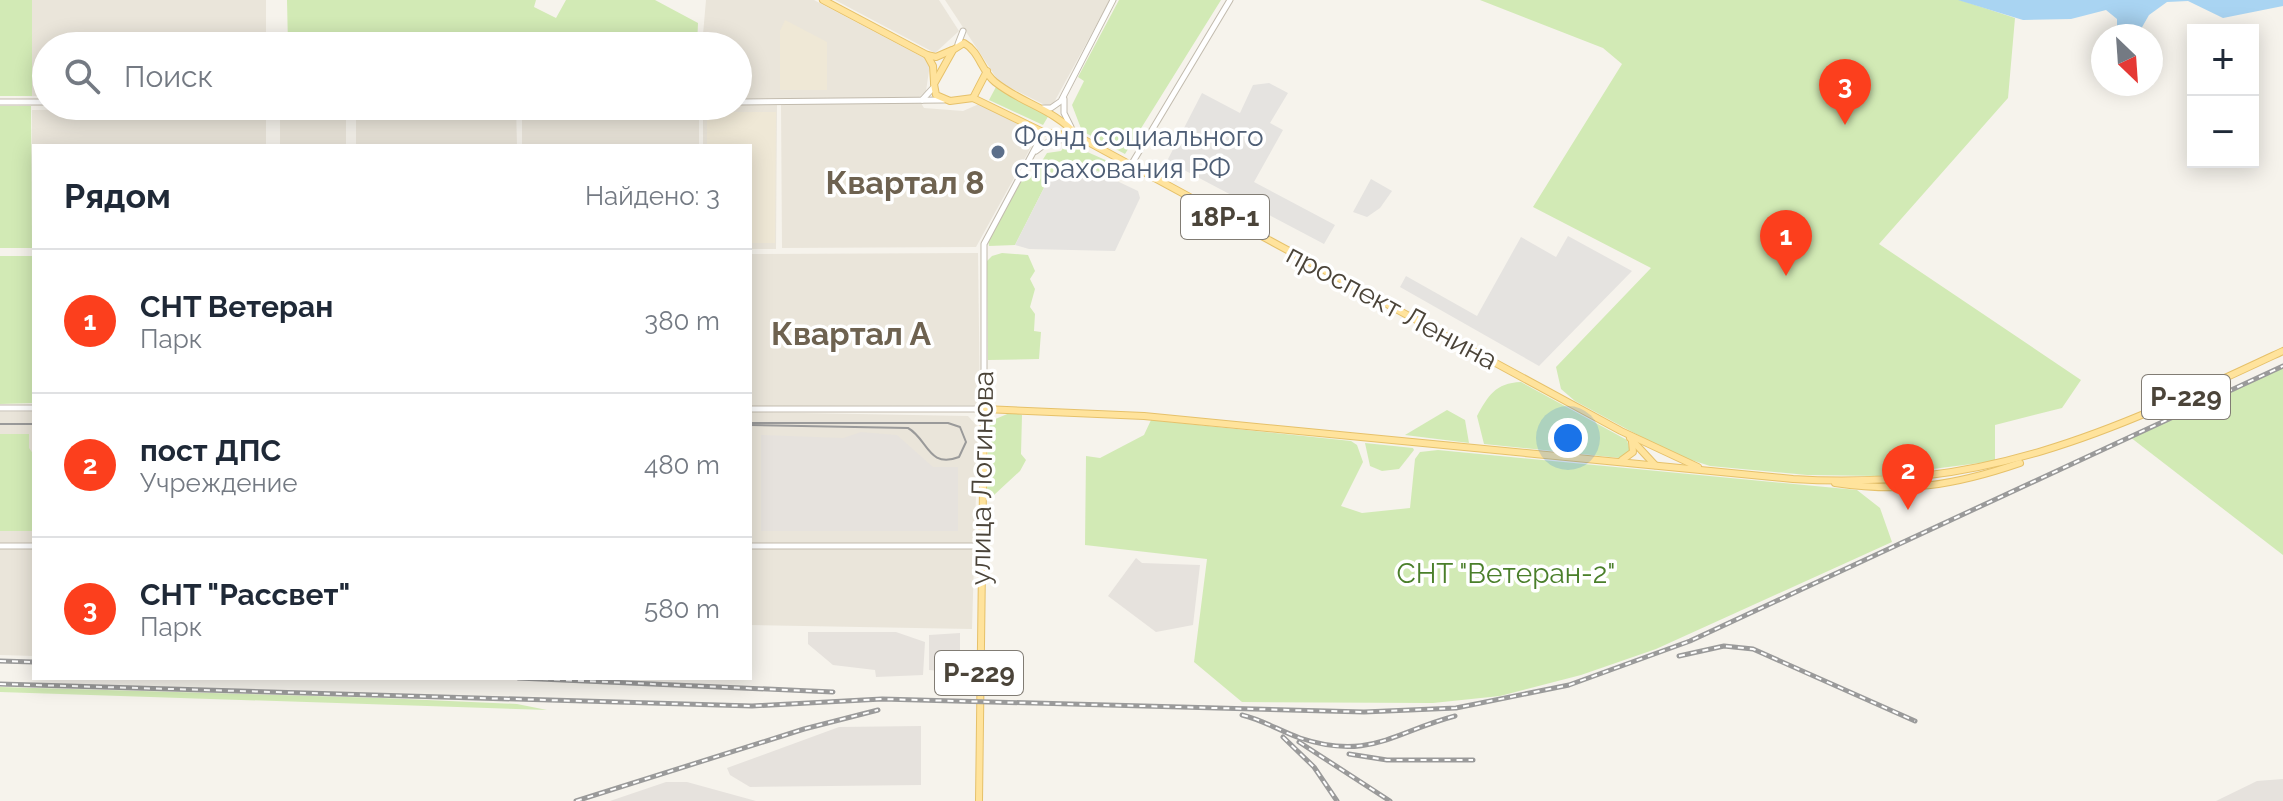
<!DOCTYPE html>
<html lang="ru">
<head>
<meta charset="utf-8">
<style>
	:root { --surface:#fff; --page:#f2f2f3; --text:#1f2937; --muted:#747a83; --line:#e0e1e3; --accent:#fc3f1d }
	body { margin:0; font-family:Raleway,sans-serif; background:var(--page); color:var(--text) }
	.controls { position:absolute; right:24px; top:24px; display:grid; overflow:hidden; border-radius:0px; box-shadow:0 4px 20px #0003 }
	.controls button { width:72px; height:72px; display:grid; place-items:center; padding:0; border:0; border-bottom:2px solid var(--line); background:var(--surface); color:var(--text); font:40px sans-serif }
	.compass { position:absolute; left:2091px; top:24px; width:72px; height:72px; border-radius:50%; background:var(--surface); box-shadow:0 4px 20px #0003; rotate:155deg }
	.you { position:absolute; left:1568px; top:438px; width:28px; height:28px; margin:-20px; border:6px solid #fff; border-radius:50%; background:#1a73e8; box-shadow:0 0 0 12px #1a73e833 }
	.badge { display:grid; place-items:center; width:52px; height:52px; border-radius:50%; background:var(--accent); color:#fff; font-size:26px; font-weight:700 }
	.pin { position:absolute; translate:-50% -66px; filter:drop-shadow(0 2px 4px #0008) }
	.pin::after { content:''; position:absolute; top:42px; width:28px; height:24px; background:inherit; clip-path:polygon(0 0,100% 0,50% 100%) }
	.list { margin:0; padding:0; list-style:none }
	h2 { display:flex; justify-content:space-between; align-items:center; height:104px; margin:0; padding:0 32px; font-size:34px }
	h2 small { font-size:26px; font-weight:400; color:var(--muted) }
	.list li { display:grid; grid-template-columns:52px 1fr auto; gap:24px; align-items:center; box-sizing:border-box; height:144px; padding:0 32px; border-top:2px solid var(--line) }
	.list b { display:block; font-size:30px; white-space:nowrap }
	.list p { margin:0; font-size:26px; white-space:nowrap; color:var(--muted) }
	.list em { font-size:26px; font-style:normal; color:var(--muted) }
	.icon { flex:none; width:44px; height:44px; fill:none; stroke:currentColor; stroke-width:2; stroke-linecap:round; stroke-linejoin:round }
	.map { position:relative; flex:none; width:2283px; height:801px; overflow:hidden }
	.search { position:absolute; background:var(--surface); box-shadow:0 4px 20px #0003; left:32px; top:32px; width:720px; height:88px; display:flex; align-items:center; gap:20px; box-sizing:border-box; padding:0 28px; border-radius:44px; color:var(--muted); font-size:30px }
	.panel { position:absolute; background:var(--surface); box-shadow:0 4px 20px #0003; left:32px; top:144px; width:720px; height:536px; border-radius:0px }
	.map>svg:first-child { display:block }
</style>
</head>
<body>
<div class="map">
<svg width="2283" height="801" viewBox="0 0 2283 801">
	<rect width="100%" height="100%" fill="#f6f3ec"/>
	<g fill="#eae5da">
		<path d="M32,0H266V46H46V96H32Z"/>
		<path d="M706,0H814L926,59L930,64L926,91L917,99L738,98V46H702Z"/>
		<path d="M835,0H939L959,31L935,53Z"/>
		<path d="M945,0H1110L1051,108L999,82Z"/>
		<path d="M921,103L924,108L963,111L979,104L1020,125L1036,138L976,247L782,248L781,104Z"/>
		<path d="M777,104L776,249H750V146H703V106Z"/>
		<path d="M356,106H516L517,146H356Z"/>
		<rect x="522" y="106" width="177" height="40"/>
		<path d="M266,108V146H34L32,247V110Z"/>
		<rect x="280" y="108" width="66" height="38"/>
		<path d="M978,253L980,405L750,406V254Z"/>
		<path d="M0,412H34V656L0,655Z"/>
		<path d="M750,412L968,416L978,427L972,629L750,625Z"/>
	</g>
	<g fill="#e6e2dd">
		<path d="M861,432L897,435L933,467H958V531H761V435L843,438Z"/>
		<path d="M1136,558L1142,563L1200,565L1193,625L1156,632L1108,596Z"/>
		<path d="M808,632H896L925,642L923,675L876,677L875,670L833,665L808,644Z"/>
		<path d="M960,633V673L929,670V635Z"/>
		<path d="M921,726V785L750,787L730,775L727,768L839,727Z"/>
		<path d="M2283,779V801H2216L2257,781Z"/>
		<path d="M666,782H687L756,801H610Z"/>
	</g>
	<g fill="#efe8d6">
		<path d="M785,20L827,42V90H780V31Z"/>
		<path d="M707,112H776L775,243H750V146H707Z"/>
	</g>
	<g fill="#d2eab5">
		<rect x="0" y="0" width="32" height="96"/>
		<path d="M287,0H536L534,7L556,18L566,0H655L698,23L697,46H288Z"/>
		<path d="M1119,0H1221L1125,154L1082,131L1072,105L1084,81L1078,77Z"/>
		<path d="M1480,0H1960L2015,18L2008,98L1879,244L2081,380L2062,408L1995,425V461L1878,476L1807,475L1710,466L1673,454L1575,401L1561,389L1556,367L1651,268L1533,207L1622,64L1603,48Z"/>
		<path d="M997,85L1049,115L1043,125L989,100Z"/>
		<path d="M0,106H31L32,248H0Z"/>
		<path d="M1067,143L1119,166L1123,174L1116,179L1079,163L1048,180L1015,245L989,246L988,239L1023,176L1027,173L1033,175L1047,153L1061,151Z"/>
		<path d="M1002,253L1028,255L1035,271L1030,279L1035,289L1030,307L1035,314L1034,331L1041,332L1039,359L988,360L987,261L992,256Z"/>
		<path d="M0,256H34V403L0,404Z"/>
		<path d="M2283,368V555L2130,437Z"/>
		<path d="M1521,382L1627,440L1630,451L1620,458L1484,444L1477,416C1488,396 1495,383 1521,382Z"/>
		<path d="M1447,410L1465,420L1469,443L1405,435Z"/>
		<path d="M1012,412L1022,415L1021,454L1026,460L1020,471L994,495L986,492L989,427L993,420Z"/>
		<path d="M1151,420L1351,441L1357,445L1363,462L1341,506L1362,513L1410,508L1415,459L1420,452L1438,450L1857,490L1880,508L1892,542L1656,649L1581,675L1500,696L1433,703L1242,702L1194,662L1207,559L1085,545L1086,456L1100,458L1144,435Z"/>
		<path d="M0,434H29V448L34,455L33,531H0Z"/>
		<path d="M1365,443L1413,448L1414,450L1399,469L1382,471L1370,466Z"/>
		<path d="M0,687L382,698L517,704L547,710L0,692Z"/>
	</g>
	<g fill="#e5e3e0">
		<path d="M1269,83L1288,93L1270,123L1283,130L1254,182L1335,225L1324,244L1167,161L1202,93L1240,113L1253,85Z"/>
		<path d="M1079,163L1138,191L1140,198L1115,251L1029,249L1015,245L1048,180L1059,169Z"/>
		<path d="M1371,179L1392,191L1380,208L1367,217L1353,212Z"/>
		<path d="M1568,236L1632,271L1539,366L1400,287L1406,276L1477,316L1521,237L1556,257Z"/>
	</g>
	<path fill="#a9d4f2" d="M1958,0H2283V6L2223,18L2188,1L2167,2L2149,15L2137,36H2117V19L2106,10L2071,19L2023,20Z"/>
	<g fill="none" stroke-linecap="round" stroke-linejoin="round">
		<g stroke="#c2bbae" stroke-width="7">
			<g id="minor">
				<path d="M958,44L963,31"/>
				<path d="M1064,99V113L1071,127"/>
				<path d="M922,100L933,88"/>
				<path d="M0,102H46"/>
				<path d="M738,102L944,100"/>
				<path d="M1043,108H1051L1061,101L1113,0"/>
				<path d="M1036,151L1048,142L1070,138"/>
				<path d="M1131,165L1230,0"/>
				<path d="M0,408H34"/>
				<path d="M750,409H984V244L1037,145L1033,128"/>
				<path d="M0,546H34"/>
				<path d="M750,546H981"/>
			</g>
		</g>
		<g stroke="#e6c16a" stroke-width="8">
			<g id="major">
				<path d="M823,0L927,55L936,57L952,50"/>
				<path d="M927,55L933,66L934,82"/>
				<path d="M973,98L987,71"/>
				<path d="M1079,137L1043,132L973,98L950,101L936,95L934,84L953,50L964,43C980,52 981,71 995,82C1024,105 1051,107 1079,137L1621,431L1698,467"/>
				<path d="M1630,438L1655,465"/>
				<path d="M1622,460L1633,452L1632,442"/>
				<path d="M1835,483C1904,493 1953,486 2020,463"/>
				<path d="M979,801L984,409L1144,416L1793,479C1988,491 2112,431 2283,351"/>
			</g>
		</g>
		<use href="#minor" stroke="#fff" stroke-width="5"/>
		<use href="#major" stroke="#ffe39c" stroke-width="6"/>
		<g stroke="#9a9a9a" stroke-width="2">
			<path d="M750,423H948L960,427L966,442L959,457C928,469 928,439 908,428L750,425"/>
			<path d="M0,424H34"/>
		</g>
		<g stroke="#9a9a9a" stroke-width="5">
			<g id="rail">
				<path d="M1679,656L1724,646L1753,649L1915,721"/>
				<path d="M0,661L34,662"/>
				<path d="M518,678L833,692"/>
				<path d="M0,684L752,706L882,699L1364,712L1456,708L1569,685L1690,641L2283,366"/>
				<path d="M1242,715C1263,720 1280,731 1300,738C1369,761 1394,732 1455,716"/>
				<path d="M1283,737L1314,767L1337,801"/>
				<path d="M1299,742L1390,801"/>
				<path d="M1349,754L1387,760H1473"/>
				<path d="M576,801L804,729L878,710"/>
			</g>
		</g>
		<use href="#rail" stroke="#fff" stroke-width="2" stroke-dasharray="6" stroke-linecap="butt"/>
	</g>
	<circle fill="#5c6f8a" stroke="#fff" stroke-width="3" cx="998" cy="152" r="8"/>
	<g text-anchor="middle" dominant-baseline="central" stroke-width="7" stroke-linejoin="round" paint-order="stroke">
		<g fill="#fff" stroke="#817c74" stroke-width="2">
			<rect x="1181" y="195" width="88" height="44" rx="6"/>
			<rect x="2142" y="375" width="88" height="44" rx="6"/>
			<rect x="935" y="651" width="88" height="44" rx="6"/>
		</g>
		<g font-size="26" font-weight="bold" fill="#4b4439">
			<text x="1225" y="217">18Р-1</text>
			<text x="2186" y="397">Р-229</text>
			<text x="979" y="673">Р-229</text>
		</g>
		<g font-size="28" fill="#4e5e75" stroke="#fff" text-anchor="start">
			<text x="1014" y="136">Фонд социального<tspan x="1014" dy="32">страхования РФ</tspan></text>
		</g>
		<g font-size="28" fill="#4b4439" stroke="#fff">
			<text transform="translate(1392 307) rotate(28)">проспект Ленина</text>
			<text transform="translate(982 478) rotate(-89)">улица Логинова</text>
		</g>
		<g font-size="28" fill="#4a7f2a" stroke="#fff">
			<text x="1506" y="573">СНТ "Ветеран-2"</text>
		</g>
		<g font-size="32" font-weight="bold" fill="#6e6250" stroke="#fff">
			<text x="905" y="182">Квартал 8</text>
			<text x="851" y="333">Квартал А</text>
		</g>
	</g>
</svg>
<div class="controls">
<button>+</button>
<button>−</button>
</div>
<svg class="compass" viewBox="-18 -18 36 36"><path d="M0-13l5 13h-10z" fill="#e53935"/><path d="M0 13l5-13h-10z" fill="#747a83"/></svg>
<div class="you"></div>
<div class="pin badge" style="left:1786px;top:276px">1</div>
<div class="pin badge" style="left:1908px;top:510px">2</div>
<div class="pin badge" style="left:1845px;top:125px">3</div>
<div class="search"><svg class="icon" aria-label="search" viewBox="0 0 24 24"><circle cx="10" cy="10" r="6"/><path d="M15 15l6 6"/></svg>Поиск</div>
<section class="panel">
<h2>Рядом<small>Найдено: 3</small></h2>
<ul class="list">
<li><span class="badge">1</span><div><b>СНТ Ветеран</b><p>Парк</p></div><em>380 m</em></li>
<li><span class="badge">2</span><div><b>пост ДПС</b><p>Учреждение</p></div><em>480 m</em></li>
<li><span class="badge">3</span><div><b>СНТ &quot;Рассвет&quot;</b><p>Парк</p></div><em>580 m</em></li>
</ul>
</section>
</div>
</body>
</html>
